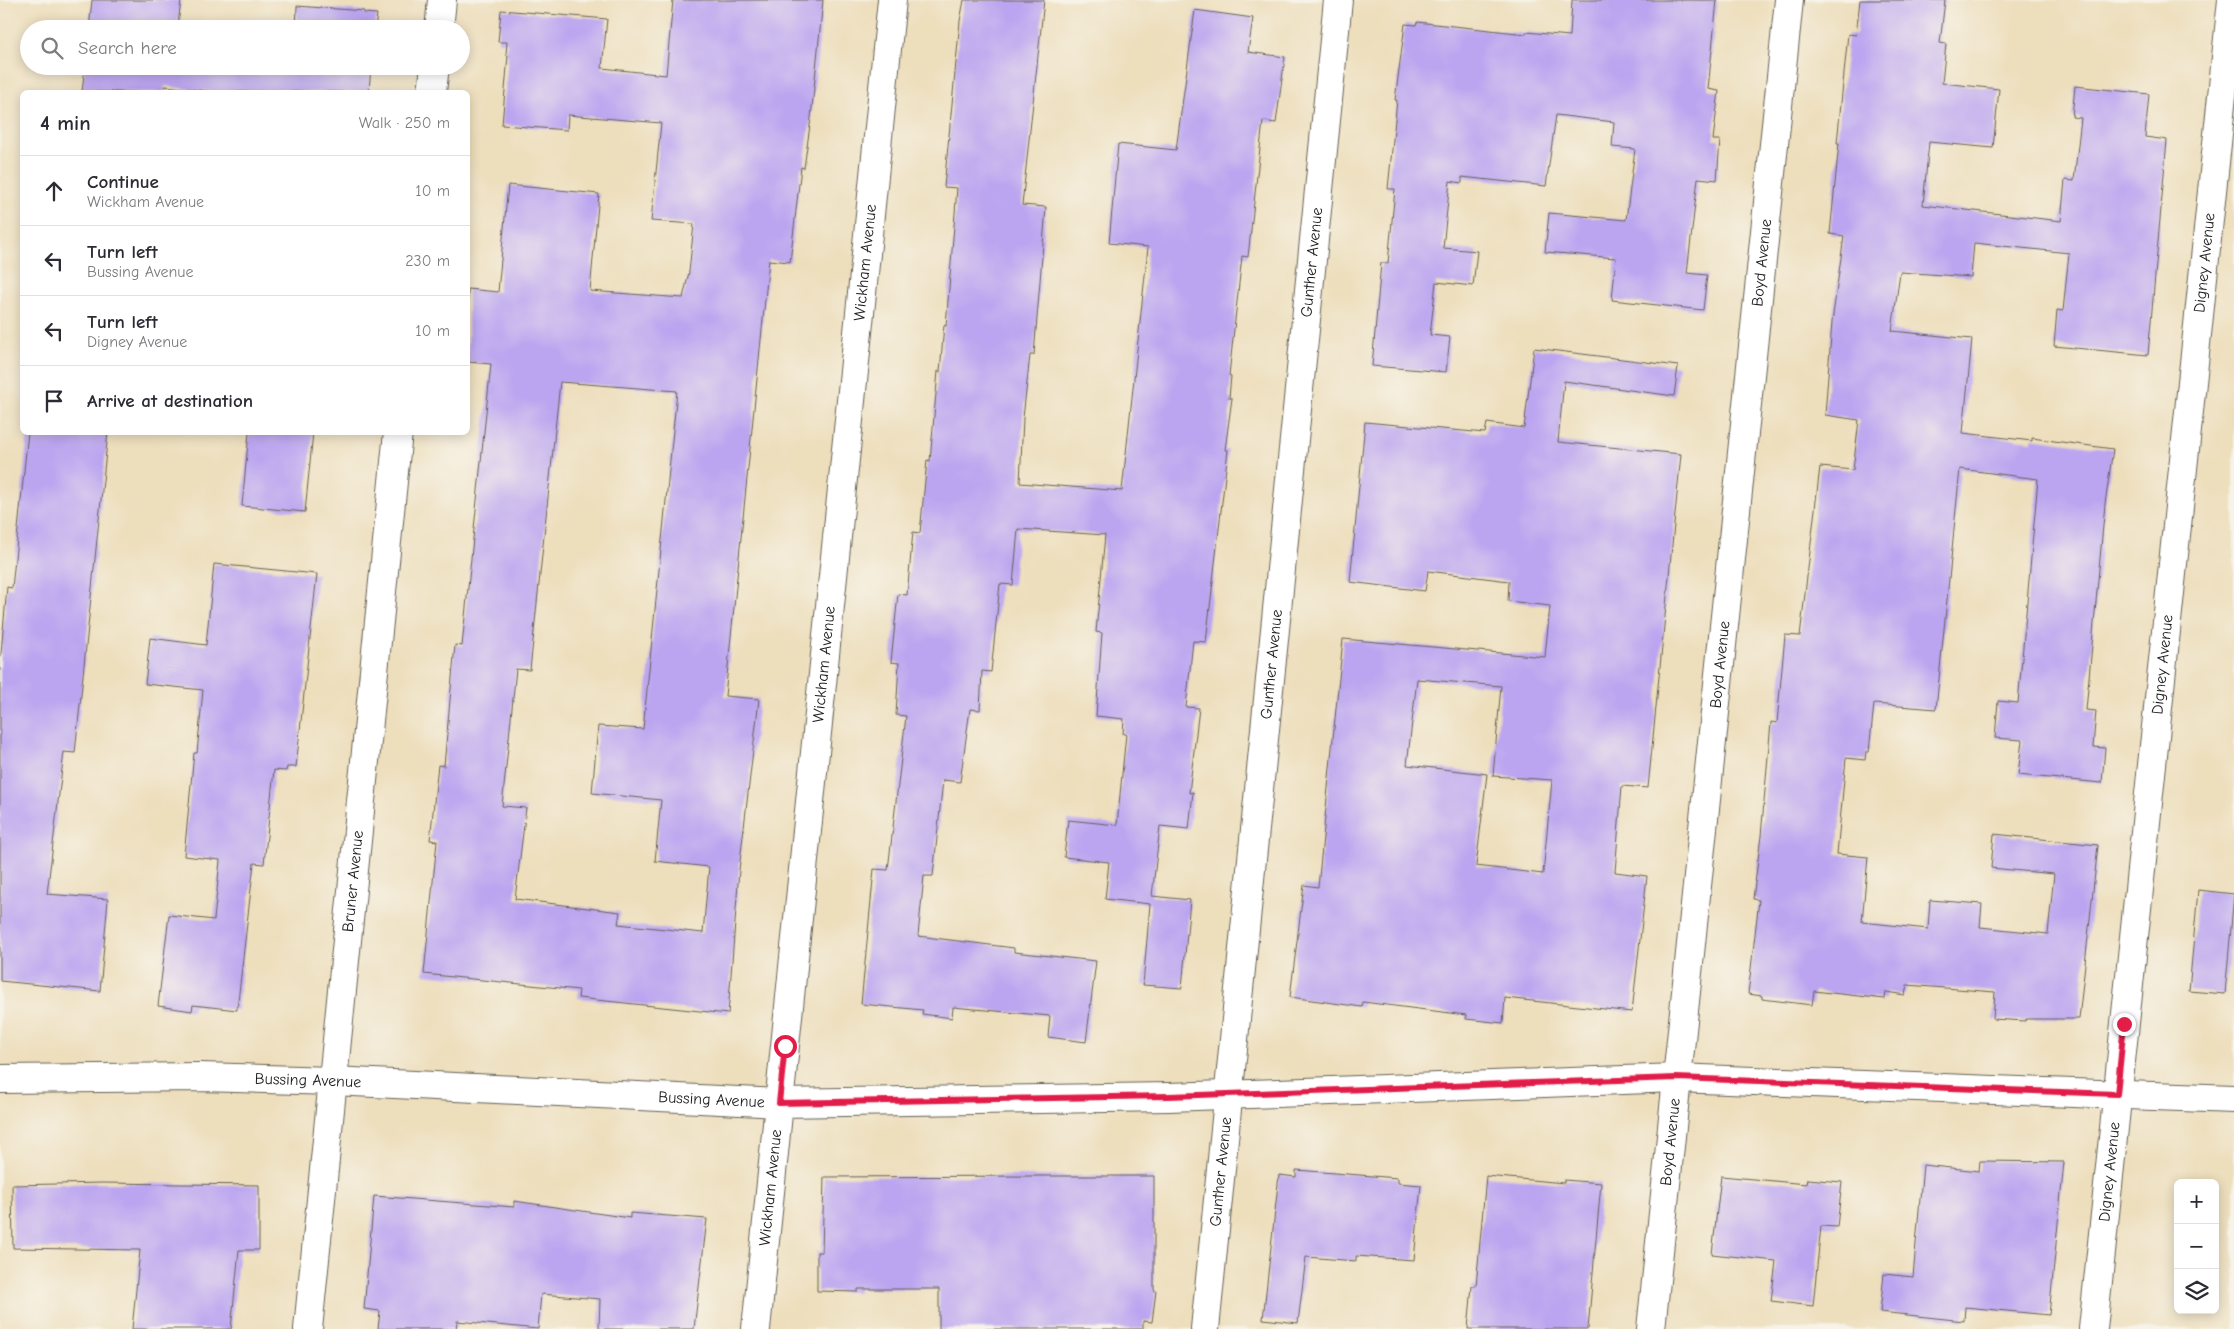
<!DOCTYPE html>
<html lang="en">
<head>
<meta charset="utf-8">
<style>
	:root { --surface:#fff; --page:#f7f7f7; --text:#2b2b33; --muted:#7c7c81; --line:#e1e1e2 }
	body { margin:0; font-family:"Comic Neue",sans-serif; background:var(--page); color:var(--text) }
	.controls { position:absolute; right:15px; bottom:15px; display:grid; overflow:hidden; border-radius:8px; box-shadow:0 2px 12px #0003 }
	.controls button { width:45px; height:45px; display:grid; place-items:center; padding:0; border:0; border-bottom:1px solid var(--line); background:var(--surface); color:var(--text); font:25px sans-serif }
	.stop { position:absolute; width:15px; height:15px; margin:-11px; border:4px solid #e11d48; border-radius:50%; background:#fff }
	.stop.end { background:#e11d48; border-color:#fff; box-shadow:0 1px 5px #0008 }
	.list { margin:0; padding:0; list-style:none }
	h2 { display:flex; justify-content:space-between; align-items:center; height:65px; margin:0; padding:0 20px; font-size:21px }
	h2 small { font-size:16px; font-weight:400; color:var(--muted) }
	.list li { display:grid; grid-template-columns:32px 1fr auto; gap:15px; align-items:center; box-sizing:border-box; height:70px; padding:0 20px; border-top:1px solid var(--line) }
	.list b { display:block; font-size:19px; white-space:nowrap }
	.list p { margin:0; font-size:16px; white-space:nowrap; color:var(--muted) }
	.list em { font-size:16px; font-style:normal; color:var(--muted) }
	.icon { flex:none; width:28px; height:28px; fill:none; stroke:currentColor; stroke-width:2; stroke-linecap:round; stroke-linejoin:round }
	.map { position:relative; flex:none; width:2234px; height:1329px; overflow:hidden }
	.search { position:absolute; background:var(--surface); box-shadow:0 2px 12px #0003; left:20px; top:20px; width:450px; height:55px; display:flex; align-items:center; gap:12px; box-sizing:border-box; padding:0 18px; border-radius:28px; color:var(--muted); font-size:19px }
	.panel { position:absolute; background:var(--surface); box-shadow:0 2px 12px #0003; left:20px; top:90px; width:450px; height:345px; border-radius:8px }
	.map>svg:first-child { display:block }
</style>
</head>
<body>
<div class="map">
<svg width="2234" height="1329" viewBox="0 0 2234 1329">
	<rect width="100%" height="100%" fill="#f7f3e8"/>
	<filter id="ink" filterUnits="userSpaceOnUse"><feTurbulence type="fractalNoise" baseFrequency=".02" numOctaves="2"/><feDisplacementMap in="SourceGraphic" scale="10" xChannelSelector="R" yChannelSelector="G"/><feConvolveMatrix kernelMatrix="1 2 1 2 8 2 1 2 1" color-interpolation-filters="sRGB"/></filter>
	<filter id="wash" filterUnits="userSpaceOnUse"><feTurbulence type="fractalNoise" baseFrequency=".0096" numOctaves="4" result="noise"/><feDisplacementMap in="SourceGraphic" scale="20" xChannelSelector="R" yChannelSelector="G"/><feGaussianBlur stdDeviation="1.12" result="paint"/><feColorMatrix in="noise" values="0 0 0 0 0 0 0 0 0 0 0 0 0 0 0 0 0 1.4 0 .05"/><feComposite in="paint" operator="in"/></filter>
	<g filter="url(#wash)">
		<rect width="100%" height="100%" fill="#eddebc"/>
		<g id="blocks">
			<g fill="#bba5f0" fill-rule="evenodd">
				<path d="M92,0H181L178,25L228,29H89Z"/>
				<path d="M673,0H823L811,118L804,168L801,167L790,262L769,260L725,696L759,699L739,870L728,1014L578,998L579,990L424,974L437,841L430,840L438,765L444,766L455,645L462,646L491,364L468,362V289L498,292L508,185L599,194L590,291L683,298L689,272L694,224L651,221L661,123L568,115L567,130L502,125L508,55H506L507,42H498L501,10L607,19L602,68L666,75ZM560,382L677,391L643,729L598,726L592,793L661,800L655,861L709,867L703,933L618,924L620,912L515,899L526,808L502,806L516,669L530,670Z"/>
				<path d="M964,0H1044L1022,205L1046,207L1034,355H1030L1023,418L1020,483L1122,491L1148,247L1109,243L1118,144L1176,150L1195,10L1253,18L1248,52L1285,57L1276,123L1263,121L1248,257L1242,256L1229,375L1231,376L1229,398H1232L1225,450H1228L1206,642L1193,641L1186,707L1199,708L1189,793L1193,792L1189,829L1160,826L1152,896L1190,900L1182,988L1143,985L1150,904L1105,899L1109,862L1064,857L1068,820L1117,825L1126,734H1123L1124,719L1096,716L1102,633L1096,632L1105,535L1018,529L1013,585L1000,584L991,672L982,671L980,710L970,709L960,782L943,780L933,876H924L918,936L1014,948V952L1096,961L1086,1042L1048,1037L1050,1016L953,1007L952,1018L922,1014L923,1010L861,1004L874,869L888,870L906,716L896,715L899,663L891,662L898,594L907,595L913,532L920,533L927,460L930,461L938,371L940,372L944,325L946,326L957,188L944,187L960,21Z"/>
				<path d="M1572,0H1717L1708,89L1719,91L1713,140H1720L1717,180L1698,178L1687,273L1707,275L1703,310L1612,300L1616,258L1545,252L1549,213L1626,220L1635,149L1612,147L1614,122L1556,115L1546,186L1462,177V183L1450,181L1443,248L1477,251L1473,286L1436,282L1430,335L1450,337L1446,372L1372,366L1381,263H1388L1395,189H1388L1397,100H1395L1405,24L1416,25L1417,22L1526,34V32L1570,36Z"/>
				<path d="M1860,0H1945L1940,43L1946,44L1942,83L1999,89L1993,148L1929,142L1923,205L2061,221L2065,180L2074,181L2081,118L2072,117L2075,86L2149,94L2145,137L2167,140L2148,355L2054,346L2057,310L2063,311L2069,253L1974,243L1971,277L1900,272L1892,331L1972,339L1963,433L2032,441V438L2113,449L2105,504L2086,710L2096,711L2093,747L2105,748L2102,783L2018,775L2022,740L1995,738L1998,701L2018,703L2038,479L1960,469L1936,709L1874,704L1869,752H1866L1865,760L1846,758L1837,854L1868,857L1862,922L1928,929L1930,900L1982,904L1980,927L2048,934L2054,874L1991,868L1994,834L2098,845L2079,1019H2026L2025,1021L1993,1019L1995,992L1907,985L1905,995L1886,992L1885,999L1814,991L1812,1005L1762,999V996L1748,994L1759,900L1753,899L1761,836L1771,722L1777,723L1785,635L1800,636L1820,467L1853,470L1859,420L1825,415L1832,322L1844,236L1830,234L1839,143H1837L1848,34L1856,35Z"/>
				<path d="M297,6L364,11V13L377,14L375,29H296Z"/>
				<path d="M85,66H371L369,92H213L165,86L164,92H82Z"/>
				<path d="M1534,348L1678,366L1674,396L1564,381L1558,442L1681,454L1648,788L1622,786L1615,872L1647,876L1632,1012L1505,998L1503,1023L1466,1019V1015L1363,1002L1362,1007L1290,997L1304,885L1318,887L1343,639L1545,657L1550,606L1508,601L1509,581L1428,571L1425,591L1350,582L1365,422L1485,433L1487,423L1524,428ZM1417,679L1501,686L1493,776L1552,780L1543,874L1476,866L1487,774L1407,765Z"/>
				<path d="M28,432H108L75,753L64,752L47,894L108,899L100,991L0,981V664L7,587L12,588Z"/>
				<path d="M249,432H313L305,512L242,506Z"/>
				<path d="M214,564L317,574L296,767H287L286,771L274,770L264,864L254,863L237,1010L193,1005L192,1011L158,1006L169,915L214,920L220,860L184,856L194,753H197L203,690L145,684L150,638L206,645Z"/>
				<path d="M2198,890L2234,894L2225,994L2189,991Z"/>
				<path d="M1980,1161L2064,1162L2049,1315L1965,1307L1964,1321L1880,1312L1884,1274L1913,1277L1923,1165L1979,1171Z"/>
				<path d="M1296,1170L1398,1178V1183L1421,1185L1414,1260L1356,1256V1261L1306,1257L1298,1323L1263,1319L1279,1175L1296,1177Z"/>
				<path d="M1034,1176H1154V1290L1156,1291L1152,1322L1143,1321V1329H939V1289H858V1292L817,1291V1252H822L824,1177Z"/>
				<path d="M1486,1176L1564,1183V1180L1601,1183L1588,1329H1468L1472,1286H1476Z"/>
				<path d="M1721,1176L1806,1184L1807,1179L1842,1182L1837,1227L1821,1226L1813,1306L1771,1301L1776,1261L1712,1254Z"/>
				<path d="M102,1183L259,1185V1250H239L231,1329H132L140,1250L13,1248L12,1185Z"/>
				<path d="M374,1196L514,1207V1201L630,1218V1213L707,1219L694,1329H599L600,1299L541,1294L538,1329L457,1321L456,1329H378L380,1311L364,1309Z"/>
			</g>
		</g>
	</g>
	<g filter="url(#ink)">
		<use href="#blocks" fill-opacity="0" stroke="#656054" stroke-width="1"/>
		<g fill="none" stroke-linecap="round" stroke-linejoin="round">
			<g stroke="#656054" stroke-width="30">
				<g id="street">
					<path d="M439,29L442,0"/>
					<path d="M432,92L435,66"/>
					<path id="s1" d="M0,1079L200,1077L333,1081L779,1103L1169,1097L1676,1078L2234,1099"/>
					<path id="s2" d="M308,1329L398,432"/>
					<path id="s3" d="M756,1329L892,0"/>
					<path id="s4" d="M1205,1329L1338,0"/>
					<path id="s5" d="M1651,1329L1789,0"/>
					<path id="s6" d="M2093,1329L2232,0"/>
				</g>
			</g>
			<use href="#street" stroke="#fff" stroke-width="28"/>
		</g>
	</g>
	<g fill="none" stroke-linecap="round" stroke-linejoin="round" filter="url(#ink)">
		<path stroke="#e11d48" stroke-width="6" d="M785,1046L779,1103L1169,1096L1676,1078L2117,1094L2124,1024"/>
	</g>
	<g text-anchor="middle" dominant-baseline="central" stroke-width="4" stroke-linejoin="round" paint-order="stroke">
		<g font-size="16" fill="#1c1c1c" stroke="#f7f3e8">
			<text stroke="none"><textPath href="#s3" startOffset="1072">Wickham Avenue</textPath></text>
			<text stroke="none"><textPath href="#s4" startOffset="1072">Gunther Avenue</textPath></text>
			<text stroke="none"><textPath href="#s5" startOffset="1072">Boyd Avenue</textPath></text>
			<text stroke="none"><textPath href="#s6" startOffset="1072">Digney Avenue</textPath></text>
			<text stroke="none"><textPath href="#s5" startOffset="668">Boyd Avenue</textPath></text>
			<text stroke="none"><textPath href="#s6" startOffset="668">Digney Avenue</textPath></text>
			<text stroke="none"><textPath href="#s3" startOffset="668">Wickham Avenue</textPath></text>
			<text stroke="none"><textPath href="#s4" startOffset="668">Gunther Avenue</textPath></text>
			<text stroke="none"><textPath href="#s2" startOffset="450">Bruner Avenue</textPath></text>
			<text stroke="none"><textPath href="#s1" startOffset="308">Bussing Avenue</textPath></text>
			<text stroke="none"><textPath href="#s1" startOffset="712">Bussing Avenue</textPath></text>
			<text stroke="none"><textPath href="#s5" startOffset="188">Boyd Avenue</textPath></text>
			<text stroke="none"><textPath href="#s4" startOffset="158">Gunther Avenue</textPath></text>
			<text stroke="none"><textPath href="#s6" startOffset="158">Digney Avenue</textPath></text>
			<text stroke="none"><textPath href="#s3" startOffset="142">Wickham Avenue</textPath></text>
		</g>
	</g>
</svg>
<div class="controls">
<button>+</button>
<button>−</button>
<button><svg class="icon" aria-label="layers" viewBox="0 0 24 24"><path d="M12 4l9 5-9 5-9-5zM3 14l9 5 9-5"/></svg></button>
</div>
<div class="stop" style="left:785px;top:1046px"></div>
<div class="stop end" style="left:2124px;top:1024px"></div>
<div class="search"><svg class="icon" aria-label="search" viewBox="0 0 24 24"><circle cx="10" cy="10" r="6"/><path d="M15 15l6 6"/></svg>Search here</div>
<section class="panel">
<h2>4 min<small>Walk · 250 m</small></h2>
<ul class="list">
<li><svg class="icon" aria-label="ahead" viewBox="0 0 24 24"><path d="M12 20V5M6 11l6-6 6 6"/></svg><div><b>Continue</b><p>Wickham Avenue</p></div><em>10 m</em></li>
<li><svg class="icon" aria-label="left" viewBox="0 0 24 24"><path d="M17 20v-9H6M10 6l-5 5 5 5"/></svg><div><b>Turn left</b><p>Bussing Avenue</p></div><em>230 m</em></li>
<li><svg class="icon" aria-label="left" viewBox="0 0 24 24"><path d="M17 20v-9H6M10 6l-5 5 5 5"/></svg><div><b>Turn left</b><p>Digney Avenue</p></div><em>10 m</em></li>
<li><svg class="icon" aria-label="arrive" viewBox="0 0 24 24"><path d="M6 21V4h12l-3 4 3 4H6"/></svg><div><b>Arrive at destination</b></div></li>
</ul>
</section>
</div>
</body>
</html>
